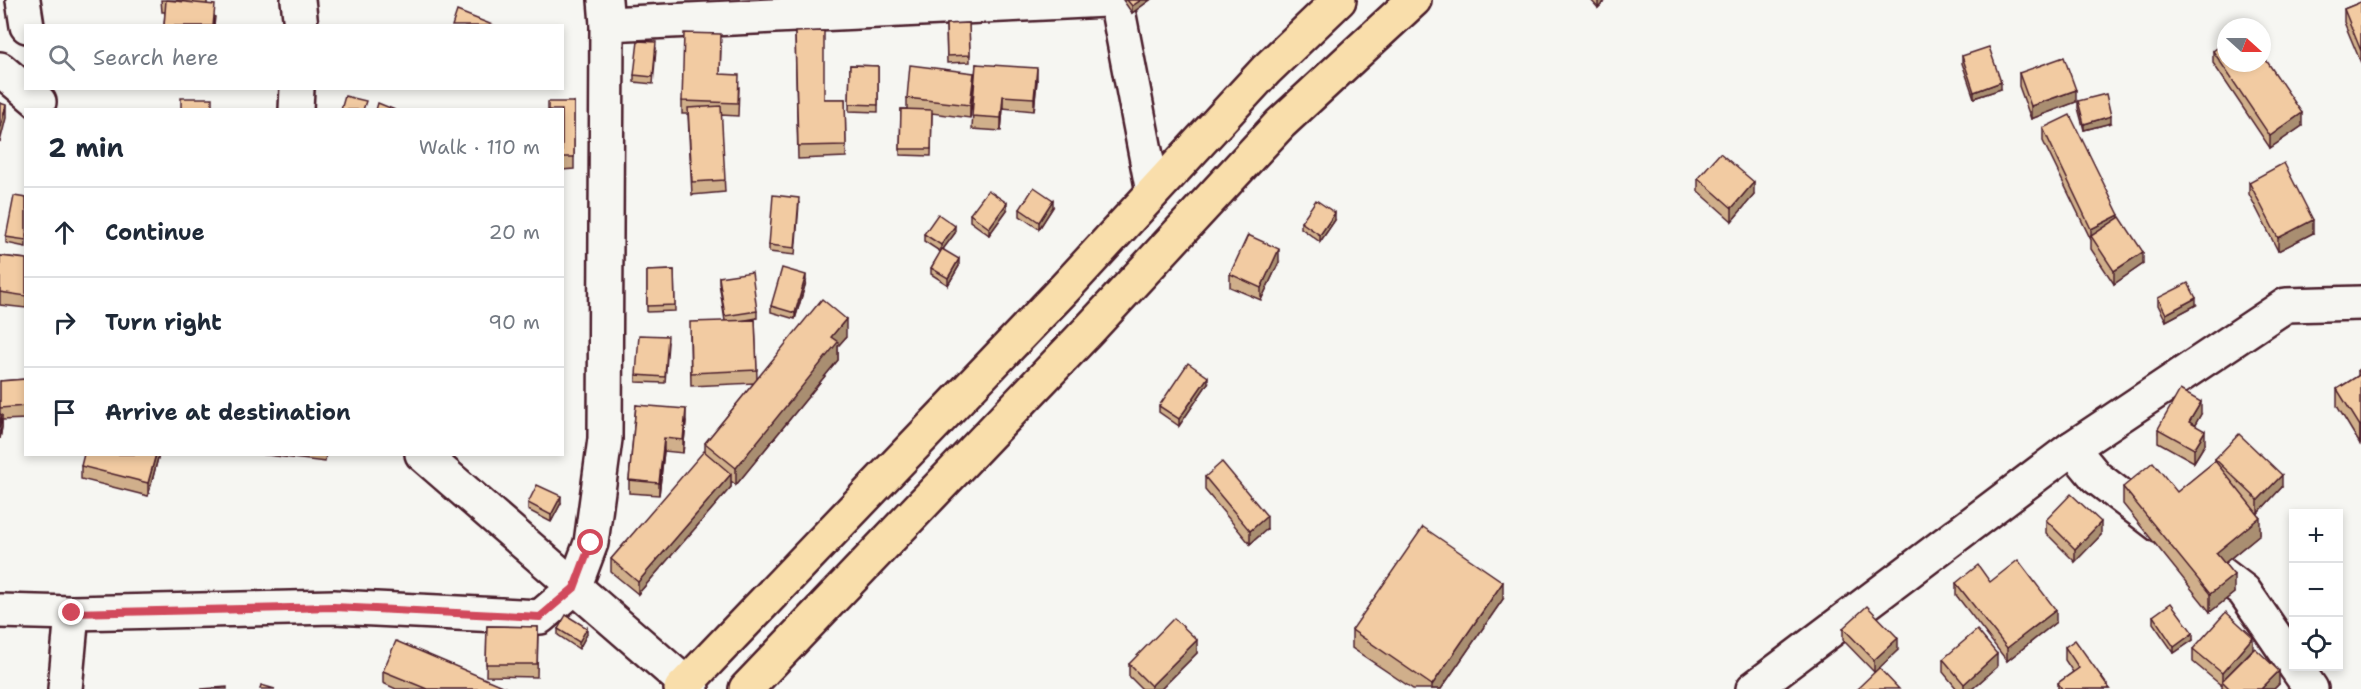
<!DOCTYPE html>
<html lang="en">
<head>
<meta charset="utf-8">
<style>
	:root { --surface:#fff; --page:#f2f2f3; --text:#1f2937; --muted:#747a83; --line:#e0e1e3 }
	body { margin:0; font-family:"Shantell Sans",sans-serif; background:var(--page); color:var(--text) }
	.controls { position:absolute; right:18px; bottom:18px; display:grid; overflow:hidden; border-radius:0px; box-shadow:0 3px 9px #0003 }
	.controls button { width:54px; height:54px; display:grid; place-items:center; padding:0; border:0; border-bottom:2px solid var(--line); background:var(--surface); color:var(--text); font:30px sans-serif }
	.compass { position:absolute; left:2217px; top:18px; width:54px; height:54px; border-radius:50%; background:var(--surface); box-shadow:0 3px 9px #0003; rotate:111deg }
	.stop { position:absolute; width:18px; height:18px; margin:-14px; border:4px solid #d1495b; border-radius:50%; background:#fff }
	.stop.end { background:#d1495b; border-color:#fff; box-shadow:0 2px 6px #0008 }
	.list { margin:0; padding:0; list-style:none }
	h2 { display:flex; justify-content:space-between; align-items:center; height:78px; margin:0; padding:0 24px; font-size:26px }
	h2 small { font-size:20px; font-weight:400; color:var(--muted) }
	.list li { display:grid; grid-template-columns:39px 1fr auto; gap:18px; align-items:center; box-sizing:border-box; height:90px; padding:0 24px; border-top:2px solid var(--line) }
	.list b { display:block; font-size:22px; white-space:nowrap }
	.list em { font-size:20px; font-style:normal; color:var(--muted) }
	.icon { flex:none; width:33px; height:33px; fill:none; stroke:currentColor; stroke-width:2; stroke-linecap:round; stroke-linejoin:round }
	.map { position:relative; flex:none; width:2361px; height:689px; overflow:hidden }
	.search { position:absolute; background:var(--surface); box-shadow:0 3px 9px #0003; left:24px; top:24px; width:540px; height:66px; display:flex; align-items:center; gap:15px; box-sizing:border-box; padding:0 21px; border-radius:0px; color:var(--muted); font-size:22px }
	.panel { position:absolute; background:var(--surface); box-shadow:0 3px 9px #0003; left:24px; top:108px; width:540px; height:348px; border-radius:0px }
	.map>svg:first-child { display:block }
</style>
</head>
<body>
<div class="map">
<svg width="2361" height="689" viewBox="0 0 2361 689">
	<rect width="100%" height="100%" fill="#f6f6f2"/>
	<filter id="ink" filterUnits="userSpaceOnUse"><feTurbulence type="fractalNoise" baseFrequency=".0167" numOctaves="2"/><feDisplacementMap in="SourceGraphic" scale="12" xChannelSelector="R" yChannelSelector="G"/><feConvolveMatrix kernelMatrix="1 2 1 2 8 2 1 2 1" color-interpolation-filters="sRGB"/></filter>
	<g filter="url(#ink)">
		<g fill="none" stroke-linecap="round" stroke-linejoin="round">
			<g stroke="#4a1f2b" stroke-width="38">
				<g id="minor">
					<path d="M23,0L27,26"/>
					<path d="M298,0L301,26"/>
					<path d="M1116,0L1153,192"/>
					<path d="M607,24L1106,0"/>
					<path d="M0,69L39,102"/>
					<path d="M296,110L297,88"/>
					<path d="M2072,448L2096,477L2160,526"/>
					<path d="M422,454L692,689"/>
					<path d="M2198,556L2244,591L2294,664"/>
					<path d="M0,611L72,613L334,607L540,617L574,588L591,543L605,439L607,24L605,0"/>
					<path d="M2295,666L2311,689"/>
					<path d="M65,689L72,613"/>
					<path d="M1753,689L2072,448L2286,305L2361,303"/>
				</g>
			</g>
			<g stroke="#4a1f2b" stroke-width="38">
				<g id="major">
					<path d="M681,689L1065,288L1266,70L1339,0"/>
					<path d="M746,689L1089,330L1280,124L1414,0"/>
				</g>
			</g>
			<use href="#minor" stroke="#f6f6f2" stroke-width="33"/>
			<use href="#major" stroke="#f9deab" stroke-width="33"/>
		</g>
		<g fill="#d0af8b" stroke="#4a1f2b" stroke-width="1.5">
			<path d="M161,0H207V4L215,17L214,26H164L165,12H162Z"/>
			<path d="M1123,0H1150L1132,13Z"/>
			<path d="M1591,0H1606L1598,8Z"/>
			<path d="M2361,2V63L2344,22V9Z"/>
			<path d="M969,23L970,62L947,63L946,24Z"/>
			<path d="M795,32L824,99H845L846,157L798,159Z"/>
			<path d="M721,47L720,74L739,87L738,116L721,115L725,192L692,195L688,114H682V101Z"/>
			<path d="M656,49L653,84L634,82V75Z"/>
			<path d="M2213,51L2302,126L2270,148L2213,63Z"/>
			<path d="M1962,56L2001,89L1974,98L1962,63Z"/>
			<path d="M976,64L1037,80L1034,111L1003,108L1001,131L972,129Z"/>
			<path d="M850,65L878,66V112L849,111Z"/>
			<path d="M974,73L970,118L932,113L931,156L900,155L901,109H907V98Z"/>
			<path d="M2019,73L2076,102L2031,119L2019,86Z"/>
			<path d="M2078,101L2111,123L2084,130L2078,108Z"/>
			<path d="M574,102V169L562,170V110Z"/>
			<path d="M2043,128L2119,218L2143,264L2114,284L2091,249V240L2043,141Z"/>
			<path d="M1698,178L1754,195L1732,221L1698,191Z"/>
			<path d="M2249,182L2313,233L2278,251L2249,194Z"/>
			<path d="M26,198V247L6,243V237Z"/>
			<path d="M799,204L795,255L769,252V245Z"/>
			<path d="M1053,207L1039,229L1020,216V209Z"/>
			<path d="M1007,210L989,235L970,221V214Z"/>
			<path d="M1335,220L1320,242L1301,228V222Z"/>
			<path d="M955,233L943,249L959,266L948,285L931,274V268L941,252L924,241V234Z"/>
			<path d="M0,256L26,259V308L0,305Z"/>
			<path d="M1279,262L1261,300L1230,287V274Z"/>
			<path d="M674,270L675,311L647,312V271Z"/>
			<path d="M719,277L757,311V318L740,321L755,320L757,379L846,337L838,346V360L736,485L731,481V487L638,594L611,572V559L705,452V443L754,383L691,386L690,335L725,321L719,283Z"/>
			<path d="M806,282L795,319L771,312V306Z"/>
			<path d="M2158,298L2196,305L2166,321L2158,305Z"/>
			<path d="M668,343L665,383L636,382V375Z"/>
			<path d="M2361,368L2360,444L2337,406V389L2358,376V370Z"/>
			<path d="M26,379V419L2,420V427L0,439V381Z"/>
			<path d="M1208,383L1179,426L1159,412V406Z"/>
			<path d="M636,405L686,421L683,453L664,451L659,495L629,493V480Z"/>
			<path d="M2201,414L2195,425L2205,444L2194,462L2158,442V429Z"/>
			<path d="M159,454L148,496L81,479V466Z"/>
			<path d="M259,454H326L325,462Z"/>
			<path d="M2215,459L2282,487L2258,513L2260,534L2225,563L2234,593L2210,612L2123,504V487L2177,492L2215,461Z"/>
			<path d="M1205,477L1267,529L1250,544L1205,490Z"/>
			<path d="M528,503H561L551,522L528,510Z"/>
			<path d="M2046,520L2101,535L2075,562L2046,533Z"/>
			<path d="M1990,582L2056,622L2007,661L1956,595V583Z"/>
			<path d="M1503,599L1441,689H1413L1352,648V630Z"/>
			<path d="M2153,616L2193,640L2174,653L2153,623Z"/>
			<path d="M487,626L538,627L537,677L486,676Z"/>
			<path d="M1843,628L1898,650L1874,672L1843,640Z"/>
			<path d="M558,629L587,634L579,649L558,635Z"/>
			<path d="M2065,647L2110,689H2058V683L2073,672L2065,660Z"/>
			<path d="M2193,649H2253L2279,684L2274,689H2222V686L2193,662Z"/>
			<path d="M1197,653L1161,689H1142L1129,676V664Z"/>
			<path d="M1943,659L1997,667L1972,689H1957L1943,672Z"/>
			<path d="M383,671L509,689H396L383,683Z"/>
		</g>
		<g fill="#a98e71" stroke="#4a1f2b" stroke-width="1.5">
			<path d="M1141,0H1150L1132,13V6Z"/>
			<path d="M1599,0H1606L1598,8V1Z"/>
			<path d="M1037,68V80L1034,111V98Z"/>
			<path d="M974,73V86L970,118V105Z"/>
			<path d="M2001,82V89L1974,98V92Z"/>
			<path d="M2076,90V102L2031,119V106Z"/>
			<path d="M1003,96V108L1001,131V118Z"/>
			<path d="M6,105V118L0,142V129Z"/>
			<path d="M2302,113V126L2270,148V136Z"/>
			<path d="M2111,116V123L2084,130V124Z"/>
			<path d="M1754,182V195L1732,221V208Z"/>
			<path d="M1053,200V207L1039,229V222Z"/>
			<path d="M1007,203V210L989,235V228Z"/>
			<path d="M1335,213V220L1320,242V235Z"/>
			<path d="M2119,215V228L2091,237V229Z"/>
			<path d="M2313,220V233L2278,251V238Z"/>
			<path d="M955,226V233L941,252V245Z"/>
			<path d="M1279,249V262L1261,300V288Z"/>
			<path d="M2143,252V264L2114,284V271Z"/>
			<path d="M959,259V266L948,285V278Z"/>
			<path d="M806,275V282L795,319V313Z"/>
			<path d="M2196,298V305L2166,321V314Z"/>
			<path d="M846,319V337L838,346V360L736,485V468L831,337Z"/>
			<path d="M1208,377V383L1179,426V419Z"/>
			<path d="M2201,402V414L2189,435V422Z"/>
			<path d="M686,409V421L683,453V440Z"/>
			<path d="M2,415V427L0,439V427Z"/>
			<path d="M2360,426H2361V443L2360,444Z"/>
			<path d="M2205,431V444L2194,462V449Z"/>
			<path d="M664,438V451L659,495V483Z"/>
			<path d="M156,454H159L148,496V483Z"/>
			<path d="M731,474V487L638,594V582Z"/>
			<path d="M2282,475V487L2258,513V500Z"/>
			<path d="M561,496V503L551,522V515Z"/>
			<path d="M1267,516V529L1250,544V531Z"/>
			<path d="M2260,517V534L2216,570V553Z"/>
			<path d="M2101,522V535L2075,562V549Z"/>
			<path d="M2234,575V593L2210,612V594Z"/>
			<path d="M1503,582V599L1441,689H1432V685Z"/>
			<path d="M2056,610V622L2007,661V648Z"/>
			<path d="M587,628V634L579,649V642Z"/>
			<path d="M2193,633V640L2174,653V647Z"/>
			<path d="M2253,637V649L2222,681V686V673Z"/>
			<path d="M1898,638V650L1874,673V660Z"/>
			<path d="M1197,640V653L1161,689H1151V686Z"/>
			<path d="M1997,654V667L1972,689H1964V684Z"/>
			<path d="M2279,671V684L2274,689H2261Z"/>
		</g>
		<g fill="#f2cba2" stroke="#4a1f2b" stroke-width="1.5">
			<path d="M166,0L215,5L213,26H164Z"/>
			<path d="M1127,0H1141L1132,6Z"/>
			<path d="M2361,2V51L2344,9Z"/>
			<path d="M457,11L495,26H452Z"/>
			<path d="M969,23L970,55L947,56L946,24Z"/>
			<path d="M824,31V99H845L846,145L798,146L795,32Z"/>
			<path d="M684,33L721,34L720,74L739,75L738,103L682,101Z"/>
			<path d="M638,41L656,42L653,77L634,75Z"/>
			<path d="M2226,42V63H2262V54L2302,113L2270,136L2213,51Z"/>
			<path d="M1989,47L2001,82L1974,92L1962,56Z"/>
			<path d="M2064,57L2076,90L2031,106L2019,73Z"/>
			<path d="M976,64L1037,68L1034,98L1003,96L1001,118L972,116Z"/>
			<path d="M850,65L878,66V105L849,104Z"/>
			<path d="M910,65L974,73L970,105L907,98Z"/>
			<path d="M2106,94L2111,116L2084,124L2078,101Z"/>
			<path d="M345,96L366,101L363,110H341Z"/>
			<rect x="181" y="98" width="31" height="12"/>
			<path d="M548,102H574V157H562V110H548Z"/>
			<path d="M0,103L6,105L0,129Z"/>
			<path d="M378,103L395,110H376Z"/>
			<path d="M721,106L725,180L692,182L688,108Z"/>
			<path d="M901,109L932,110L931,149H900Z"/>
			<path d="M2070,115L2119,215L2091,229L2043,128Z"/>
			<path d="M1720,153L1754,182L1732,208L1698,178Z"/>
			<path d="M2284,163L2313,220L2278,238L2249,182Z"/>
			<path d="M1034,187L1053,200L1039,222L1020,209Z"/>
			<path d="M988,190L1007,203L989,228L970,214Z"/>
			<path d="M773,195L799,198L795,248L769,245Z"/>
			<path d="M14,196L26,198V240L6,237Z"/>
			<path d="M1316,200L1335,213L1320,235L1301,222Z"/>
			<path d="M938,214L955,226L941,245L924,234Z"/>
			<path d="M2120,217L2143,252L2114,271L2091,236Z"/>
			<path d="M1248,235L1279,249L1261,288L1230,274Z"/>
			<path d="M942,249L959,259L948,278L931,268Z"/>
			<path d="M0,256L26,259V296L0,292Z"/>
			<path d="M782,268L806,275L795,313L771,306Z"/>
			<path d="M674,270L675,305L647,306V271Z"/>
			<path d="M752,272L757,311L725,316L719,277Z"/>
			<path d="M2188,283L2196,298L2166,314L2158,298Z"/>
			<path d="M822,299L846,319L831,337L838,342L736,468L705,443Z"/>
			<path d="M755,320L757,370L691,373L690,322Z"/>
			<path d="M639,335L668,336L665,377L636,375Z"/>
			<path d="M1188,363L1208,377L1179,419L1159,406Z"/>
			<path d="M2361,368V426H2360L2337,389L2361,374L2358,370Z"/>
			<path d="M26,379V406L0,408V381Z"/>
			<path d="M2180,390L2201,402L2189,422L2205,431L2194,449L2158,429Z"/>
			<path d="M636,405L686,409L683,440L664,438L659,483L629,480Z"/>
			<path d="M0,414L2,415L0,427Z"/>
			<path d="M2239,434L2282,475L2258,500L2215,459Z"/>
			<path d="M704,451L731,474L638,582L611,559Z"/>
			<path d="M84,454H156L148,483L81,466Z"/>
			<path d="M2215,461L2260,517L2216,553L2234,575L2210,594L2123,487L2153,462L2177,492Z"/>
			<path d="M1222,462L1267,516L1250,531L1205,477Z"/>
			<path d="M537,485L561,496L551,515L528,503Z"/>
			<path d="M2071,494L2101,522L2075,549L2046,520Z"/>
			<path d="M1423,527L1503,582L1432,685L1352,630Z"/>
			<path d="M2018,560L2056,610L2007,648L1956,583L1978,565L1990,582Z"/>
			<path d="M2171,603L2193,633L2174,647L2153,616Z"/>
			<path d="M1867,606L1898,638L1874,660L1843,628Z"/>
			<path d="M2226,612L2253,637L2222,673L2193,649Z"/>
			<path d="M566,615L587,628L579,642L558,629Z"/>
			<path d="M1174,618L1197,640L1151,686L1129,664Z"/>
			<path d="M487,626L538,627L537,664H486Z"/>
			<path d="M1977,630L1997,654L1964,684L1943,659Z"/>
			<path d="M2075,640L2110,689H2062L2058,683L2079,668L2065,647Z"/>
			<path d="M396,641L509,689H427L383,671Z"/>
			<path d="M2255,648L2279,671L2261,689H2230L2222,681Z"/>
			<path d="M1879,668L1899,689H1857Z"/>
			<path d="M261,685L275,689H260Z"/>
			<path d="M227,687V689H201Z"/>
		</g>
	</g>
	<g fill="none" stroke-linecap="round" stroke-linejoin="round" filter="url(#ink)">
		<path stroke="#d1495b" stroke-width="8" d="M72,613L334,607L540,617L574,588L591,543"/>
	</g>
</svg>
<div class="controls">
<button>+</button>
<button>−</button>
<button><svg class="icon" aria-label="locate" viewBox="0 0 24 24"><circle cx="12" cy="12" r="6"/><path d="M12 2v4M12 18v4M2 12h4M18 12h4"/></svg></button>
</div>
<svg class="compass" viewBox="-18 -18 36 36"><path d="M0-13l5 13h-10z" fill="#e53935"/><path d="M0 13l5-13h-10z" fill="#747a83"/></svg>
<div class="stop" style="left:591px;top:543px"></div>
<div class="stop end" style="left:72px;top:613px"></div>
<div class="search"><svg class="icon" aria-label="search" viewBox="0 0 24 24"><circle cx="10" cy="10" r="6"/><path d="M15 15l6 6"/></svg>Search here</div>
<section class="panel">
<h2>2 min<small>Walk · 110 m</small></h2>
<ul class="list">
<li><svg class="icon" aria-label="ahead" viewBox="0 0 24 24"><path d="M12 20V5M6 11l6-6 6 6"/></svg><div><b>Continue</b></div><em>20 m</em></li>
<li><svg class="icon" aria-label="right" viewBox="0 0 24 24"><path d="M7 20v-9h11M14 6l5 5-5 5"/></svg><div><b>Turn right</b></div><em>90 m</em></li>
<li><svg class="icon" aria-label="arrive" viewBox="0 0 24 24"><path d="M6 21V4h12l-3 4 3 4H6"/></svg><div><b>Arrive at destination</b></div></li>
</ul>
</section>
</div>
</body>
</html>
